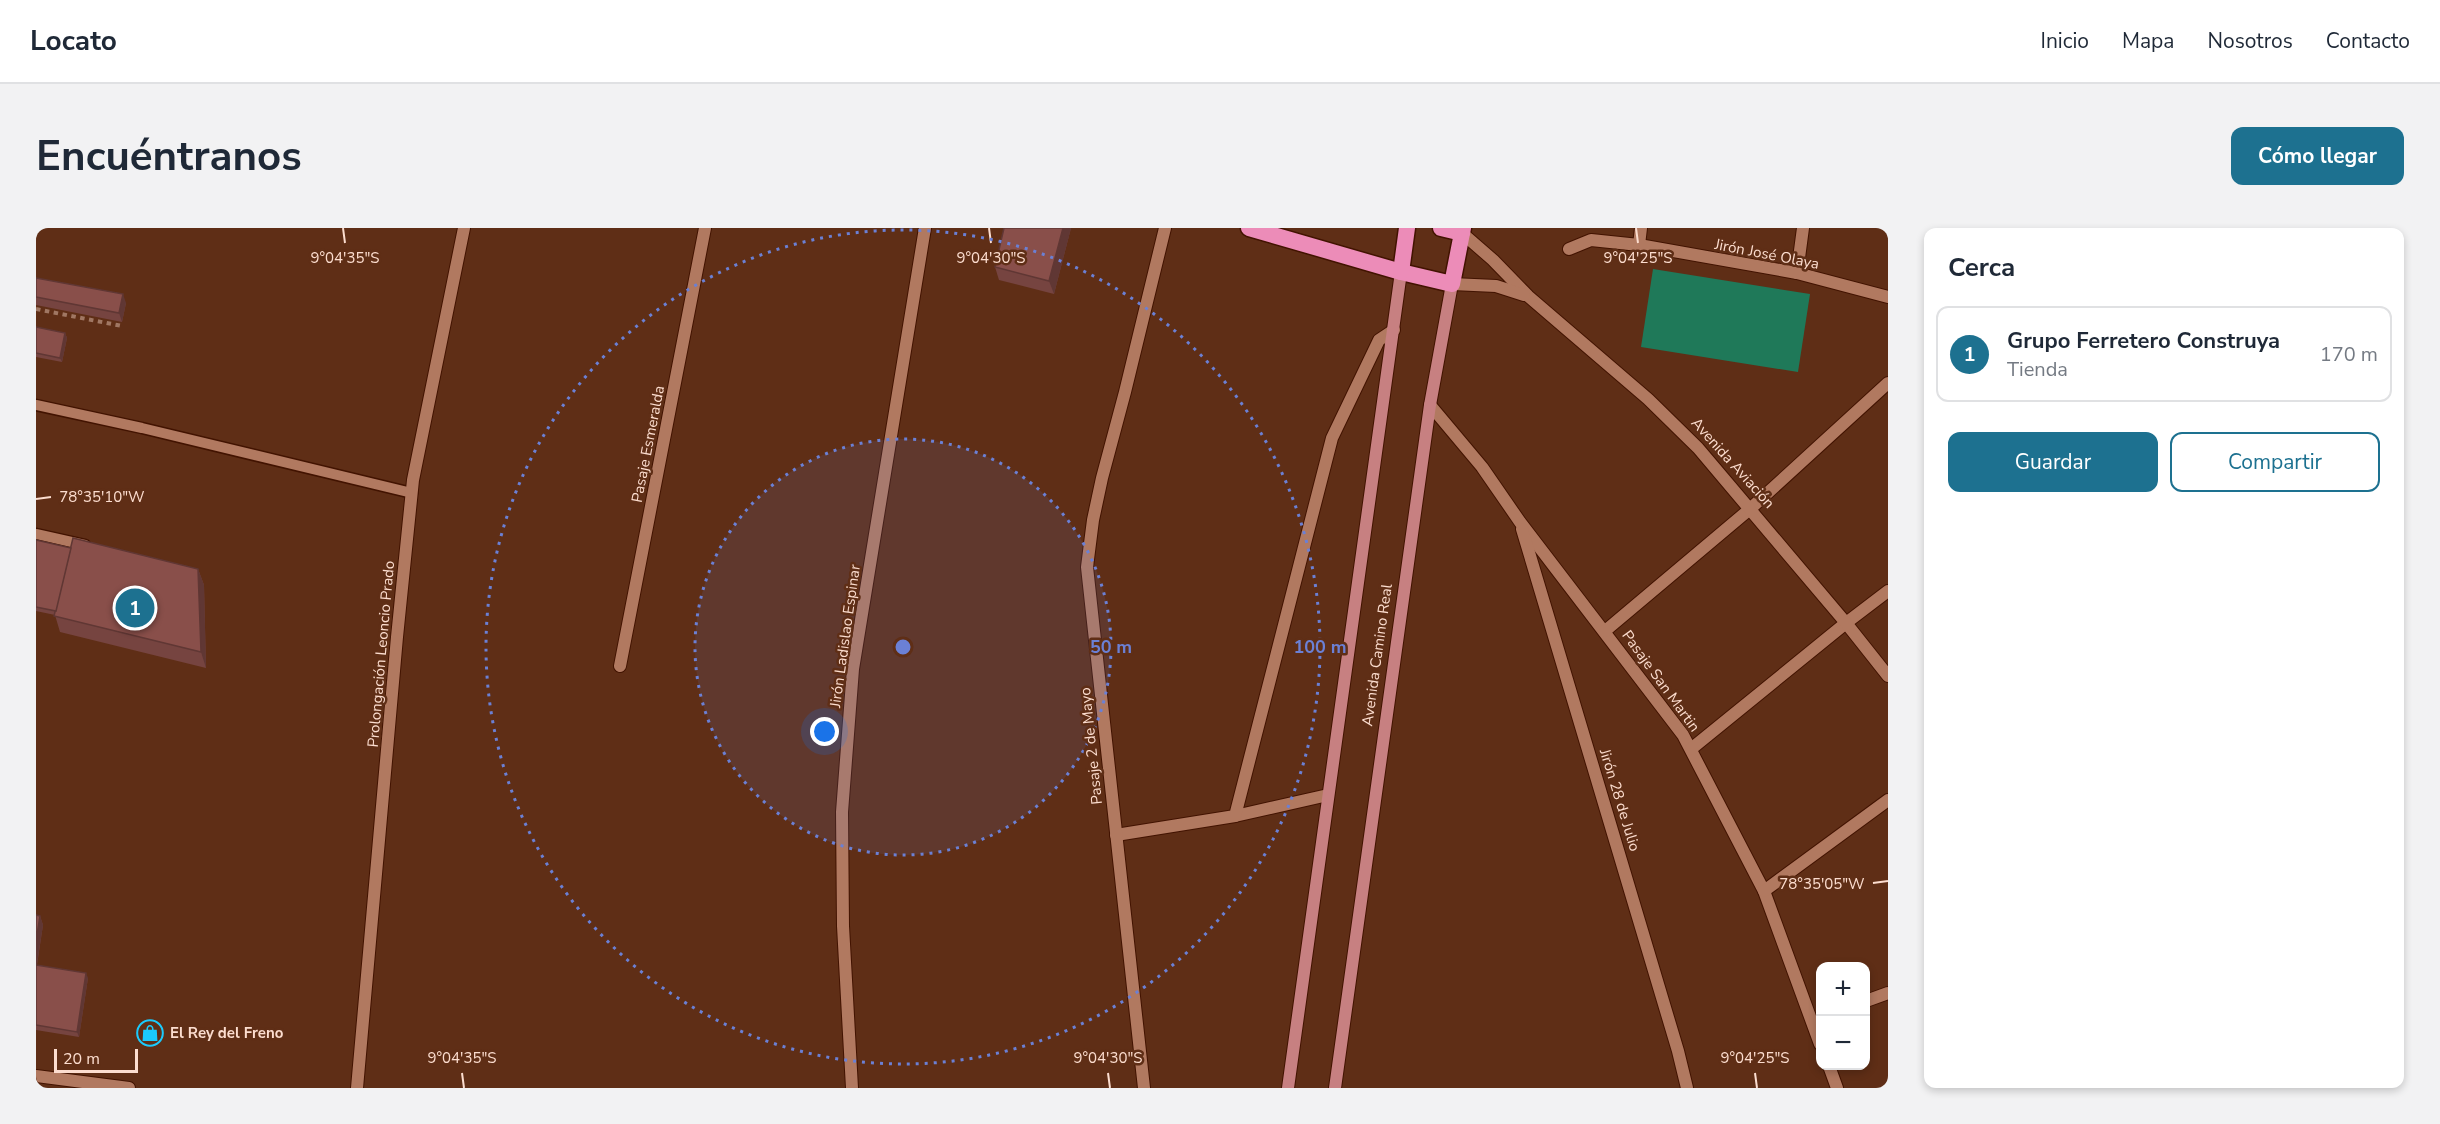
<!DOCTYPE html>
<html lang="es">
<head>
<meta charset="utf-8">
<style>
	:root { --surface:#fff; --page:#f2f2f3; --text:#1f2937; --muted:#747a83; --line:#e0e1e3; --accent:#1d7190 }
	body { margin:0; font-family:"Nunito Sans",sans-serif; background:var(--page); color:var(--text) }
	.controls { position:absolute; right:18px; bottom:18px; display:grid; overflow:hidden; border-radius:12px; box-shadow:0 3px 9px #0003 }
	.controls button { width:54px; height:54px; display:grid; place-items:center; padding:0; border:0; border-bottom:2px solid var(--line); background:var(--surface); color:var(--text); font:30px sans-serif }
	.scale { position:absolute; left:18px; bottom:15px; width:84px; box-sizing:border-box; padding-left:6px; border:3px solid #fcddcf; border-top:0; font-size:16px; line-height:21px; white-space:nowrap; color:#fcddcf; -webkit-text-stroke:4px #5f2e16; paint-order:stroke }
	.you { position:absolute; left:789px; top:504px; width:21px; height:21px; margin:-15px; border:4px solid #fff; border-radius:50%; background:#1a73e8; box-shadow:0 0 0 9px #1a73e833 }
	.badge { display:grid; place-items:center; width:39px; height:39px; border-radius:50%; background:var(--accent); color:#fff; font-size:20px; font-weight:700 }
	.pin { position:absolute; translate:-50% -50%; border:3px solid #fff; box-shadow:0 2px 6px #0006 }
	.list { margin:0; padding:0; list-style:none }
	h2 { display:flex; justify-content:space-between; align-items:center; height:78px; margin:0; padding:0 24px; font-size:26px }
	h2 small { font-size:20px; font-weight:400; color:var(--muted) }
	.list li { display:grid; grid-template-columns:39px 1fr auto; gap:18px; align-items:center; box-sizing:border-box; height:96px; margin:0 12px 12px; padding:0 12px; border:2px solid var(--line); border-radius:12px }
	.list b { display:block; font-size:22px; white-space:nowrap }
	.list p { margin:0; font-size:20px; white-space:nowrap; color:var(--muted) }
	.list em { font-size:20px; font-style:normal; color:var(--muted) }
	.actions { display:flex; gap:12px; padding:18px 24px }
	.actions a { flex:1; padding:14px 0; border:2px solid var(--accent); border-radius:12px; text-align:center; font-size:21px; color:var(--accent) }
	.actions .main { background:var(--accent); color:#fff }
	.map { position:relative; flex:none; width:1852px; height:860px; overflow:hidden; border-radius:12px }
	header { display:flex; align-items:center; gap:36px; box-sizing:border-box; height:84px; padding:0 30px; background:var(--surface); border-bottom:2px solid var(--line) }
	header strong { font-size:28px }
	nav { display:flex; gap:33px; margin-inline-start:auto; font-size:21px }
	.intro { display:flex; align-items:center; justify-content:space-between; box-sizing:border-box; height:144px; padding:0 36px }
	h1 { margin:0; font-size:42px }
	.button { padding:15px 27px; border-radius:12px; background:var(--accent); color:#fff; font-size:21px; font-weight:700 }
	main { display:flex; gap:36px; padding:0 36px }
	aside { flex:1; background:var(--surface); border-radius:12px; box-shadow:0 3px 9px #0003 }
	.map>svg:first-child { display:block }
</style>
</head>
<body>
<header>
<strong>Locato</strong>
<nav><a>Inicio</a><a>Mapa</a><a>Nosotros</a><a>Contacto</a></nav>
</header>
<div class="intro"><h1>Encuéntranos</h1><a class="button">Cómo llegar</a></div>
<main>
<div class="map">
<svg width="1852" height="860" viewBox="0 0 1852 860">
	<rect width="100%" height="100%" fill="#5f2e16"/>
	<path fill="#1f7959" d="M1617,41L1774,66L1762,144L1605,119Z"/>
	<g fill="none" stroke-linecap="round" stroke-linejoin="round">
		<g stroke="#421300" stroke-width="13">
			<g id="service">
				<path d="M0,177L106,200L376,265"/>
				<path d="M0,306L49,317"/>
			</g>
		</g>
		<g stroke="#421300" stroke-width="14">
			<g id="pedestrian">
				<path d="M1603,17L1605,0"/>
				<path d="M1761,45L1767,0"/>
				<path d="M1810,395L1852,363"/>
			</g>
		</g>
		<g stroke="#421300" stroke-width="14">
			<g id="minor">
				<path d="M1533,21L1555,12L1603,17L1761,45L1852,69"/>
				<path d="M1394,177L1446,239L1484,294L1647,507L1728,663L1784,816"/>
				<path d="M1486,301L1642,823L1651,860"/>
				<path d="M1569,403L1714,281L1852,155"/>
				<path d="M584,438L669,0"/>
				<path d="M1655,521L1810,395"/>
				<path d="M1199,588L1292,567"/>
				<path d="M1080,607L1199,588L1296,210L1343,112L1358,102"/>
				<path d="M1728,663L1852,572"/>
				<path d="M1830,773L1852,765"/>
				<path d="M1793,838L1801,860"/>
				<path d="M0,848L93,860"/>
				<path d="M321,860L361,409L377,252L428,0"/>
				<path d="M816,860L807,698L806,584L817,441L889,0"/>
				<path d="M1108,860L1051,339L1057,292L1066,250L1089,164L1129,0"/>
			</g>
		</g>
		<g stroke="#421300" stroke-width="14">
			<g id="tertiary">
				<path d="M1426,5L1457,32L1492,68L1612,171L1662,220L1810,395L1852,448"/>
				<path d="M1416,56L1460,58L1488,67"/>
			</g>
		</g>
		<g stroke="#421300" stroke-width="14">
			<g id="secondary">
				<path d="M1252,860L1365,44"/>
				<path d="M1299,860L1394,177L1416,56"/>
			</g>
		</g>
		<g stroke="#421300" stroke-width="19">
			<g id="trunk">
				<path d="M1213,0L1365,44L1416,56L1427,0"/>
				<path d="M1405,0L1426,5"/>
				<path d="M1365,44L1371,0"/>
			</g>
		</g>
		<path stroke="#a07763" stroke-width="4" stroke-dasharray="4.5 4.5" stroke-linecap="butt" d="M0,81L86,98"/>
		<use href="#service" stroke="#b17960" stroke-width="10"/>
		<use href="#pedestrian" stroke="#b17960" stroke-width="12"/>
		<use href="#minor" stroke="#b17960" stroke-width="12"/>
		<use href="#tertiary" stroke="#b17960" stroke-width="12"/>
		<use href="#secondary" stroke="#c78081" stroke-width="12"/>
		<use href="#trunk" stroke="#ec8cb8" stroke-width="16"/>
	</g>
	<g fill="#764440">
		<path d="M968,0H1035L1018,66L963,52L959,39Z"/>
		<path d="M0,50L90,75L86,94L0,77Z"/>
		<path d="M0,99L29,105L31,110L26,134L0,129Z"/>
		<path d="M0,312L35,320L162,341L168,357L170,440L24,404L19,387L0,383Z"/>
		<path d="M0,687L4,688L7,697L1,737L52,750L43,809L0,802Z"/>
	</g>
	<g fill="#603734">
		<path d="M1027,0H1035L1018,66L1013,53Z"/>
		<path d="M87,66L90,75L86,94L83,85Z"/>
		<path d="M29,105L31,110L26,134L24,130Z"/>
		<path d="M162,341L168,357L170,440L165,424Z"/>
		<path d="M4,688L7,697L0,742V713Z"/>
		<path d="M50,745L52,750L43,809L41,804Z"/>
	</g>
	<g fill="#894f4a" stroke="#603734" stroke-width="1.5">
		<path d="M968,0H1027L1013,53L959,39Z"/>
		<path d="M0,50L87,66L83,85L0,69Z"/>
		<path d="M0,99L29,105L24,130L0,125Z"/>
		<path d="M37,310L162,341L165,424L18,388Z"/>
		<path d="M0,312L35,320L20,383L0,379Z"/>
		<path d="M0,687L4,688L0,713Z"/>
		<path d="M0,737L50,745L41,804L0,797Z"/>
	</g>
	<path fill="none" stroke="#fcddcf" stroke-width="2" d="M307,0L309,15M953,0L955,15M1600,0L1602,15M0,271L15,269M1837,655L1852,653M426,845L428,860M1072,845L1074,860M1719,845L1721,860"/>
	<circle cx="867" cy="419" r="208" fill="#6b80d5" fill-opacity=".12"/>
	<g fill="none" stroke="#6b80d5" stroke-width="3" stroke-dasharray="3 6">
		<circle cx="867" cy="419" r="208"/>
		<circle cx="867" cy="419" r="417"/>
	</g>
	<defs>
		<g id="shop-ring" transform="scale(1.35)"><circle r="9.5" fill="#5f2e16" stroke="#1bcafc" stroke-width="1.5"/><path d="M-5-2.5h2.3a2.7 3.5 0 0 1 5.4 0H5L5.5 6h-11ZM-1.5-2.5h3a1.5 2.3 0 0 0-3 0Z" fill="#1bcafc"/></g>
	</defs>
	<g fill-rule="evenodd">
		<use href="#shop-ring" x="114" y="805"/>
	</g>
	<g text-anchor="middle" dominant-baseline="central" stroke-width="5" stroke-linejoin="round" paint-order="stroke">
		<g font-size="15" fill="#fcddcf" stroke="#5f2e16">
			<text transform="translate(1731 26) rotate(11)">Jirón José Olaya</text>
			<text transform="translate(612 216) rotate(-79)">Pasaje Esmeralda</text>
			<text transform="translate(1697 235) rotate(48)">Avenida Aviación</text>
			<text transform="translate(809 408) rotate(-82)">Jirón Ladislao Espinar</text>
			<text transform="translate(345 426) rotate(-85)">Prolongación Leoncio Prado</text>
			<text transform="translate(1341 427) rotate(-82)">Avenida Camino Real</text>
			<text transform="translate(1625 453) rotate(54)">Pasaje San Martin</text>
			<text transform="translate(1055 518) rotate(-96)">Pasaje 2 de Mayo</text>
			<text transform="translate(1584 572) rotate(73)">Jirón 28 de Julio</text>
		</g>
		<g font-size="15" font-weight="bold" fill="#fcddcf" stroke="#5f2e16" text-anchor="start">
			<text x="134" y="805">El Rey del Freno</text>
		</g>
	</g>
	<g font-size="15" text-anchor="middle" fill="#fcddcf" stroke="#5f2e16" stroke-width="5" stroke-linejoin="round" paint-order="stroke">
		<text x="309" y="35">9°04'35"S</text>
		<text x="955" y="35">9°04'30"S</text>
		<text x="1602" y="35">9°04'25"S</text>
		<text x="66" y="274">78°35'10"W</text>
		<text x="1786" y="661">78°35'05"W</text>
		<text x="426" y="835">9°04'35"S</text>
		<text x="1072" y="835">9°04'30"S</text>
		<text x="1719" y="835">9°04'25"S</text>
	</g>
	<circle cx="867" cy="419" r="9" fill="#6b80d5" stroke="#5f2e16" stroke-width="3"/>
	<g font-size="18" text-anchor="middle" font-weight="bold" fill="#6b80d5" stroke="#5f2e16" stroke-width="5" stroke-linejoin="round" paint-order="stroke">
		<text x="1075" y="425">50 m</text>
		<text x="1284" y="425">100 m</text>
	</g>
</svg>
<div class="controls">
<button>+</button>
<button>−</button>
</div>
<div class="scale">20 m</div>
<div class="you"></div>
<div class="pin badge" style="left:99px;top:380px">1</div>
</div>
<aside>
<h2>Cerca<small></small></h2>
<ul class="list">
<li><span class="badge">1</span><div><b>Grupo Ferretero Construya</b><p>Tienda</p></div><em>170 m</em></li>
</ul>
<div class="actions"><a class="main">Guardar</a><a>Compartir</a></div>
</aside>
</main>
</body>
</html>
